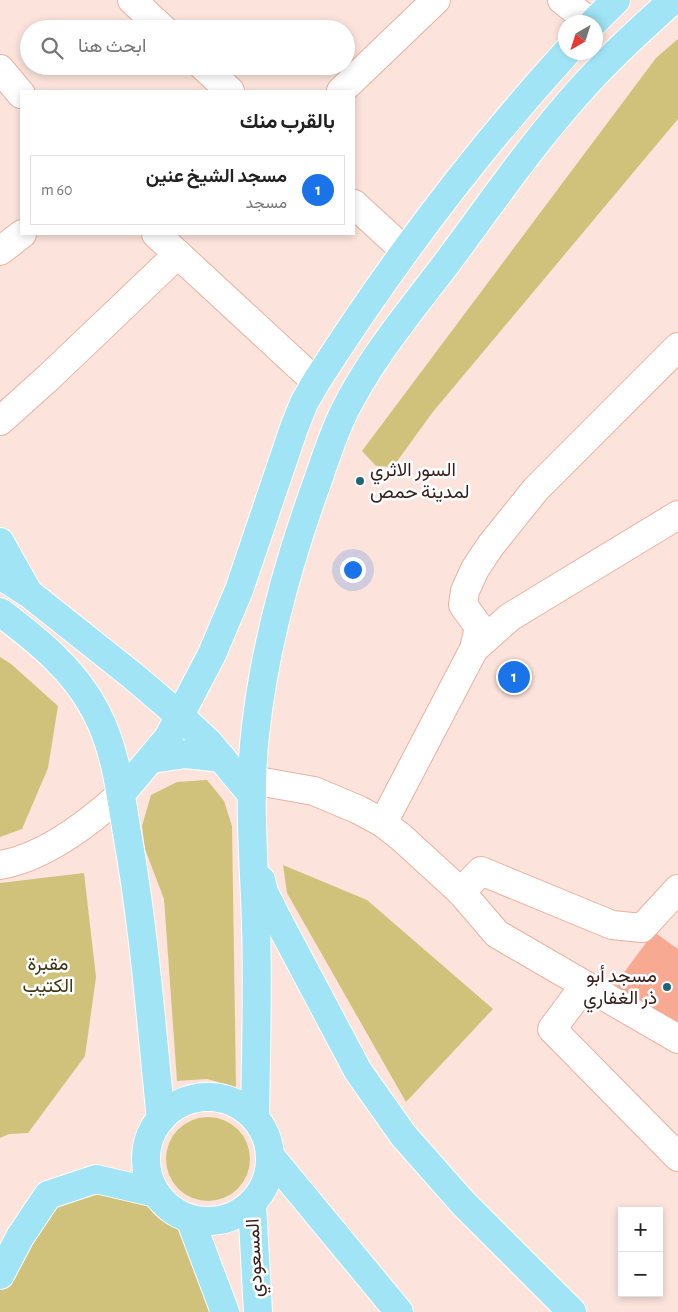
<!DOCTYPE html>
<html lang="ar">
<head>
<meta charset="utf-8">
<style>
	:root { --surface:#fff; --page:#f6f6f6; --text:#222; --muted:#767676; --line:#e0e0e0; --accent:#1a73e8 }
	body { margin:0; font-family:"Alegreya Sans",Vazirmatn,sans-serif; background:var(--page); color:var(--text); direction:rtl }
	.controls { position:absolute; right:15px; bottom:15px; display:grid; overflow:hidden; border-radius:0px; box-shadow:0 2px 8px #0003 }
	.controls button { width:45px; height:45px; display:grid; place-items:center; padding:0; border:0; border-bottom:1px solid var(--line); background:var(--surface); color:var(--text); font:25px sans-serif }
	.compass { position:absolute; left:558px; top:15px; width:45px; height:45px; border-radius:50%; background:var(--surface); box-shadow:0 2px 8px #0003; rotate:219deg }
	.you { position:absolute; left:352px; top:569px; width:18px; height:18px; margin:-12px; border:4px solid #fff; border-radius:50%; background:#1a73e8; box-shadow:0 0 0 8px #1a73e833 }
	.badge { display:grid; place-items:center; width:32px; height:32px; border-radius:50%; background:var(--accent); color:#fff; font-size:16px; font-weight:700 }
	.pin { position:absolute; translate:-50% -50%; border:2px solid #fff; box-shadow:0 1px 5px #0006 }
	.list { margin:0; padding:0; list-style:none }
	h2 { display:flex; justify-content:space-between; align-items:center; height:65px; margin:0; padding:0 20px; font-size:21px }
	h2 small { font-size:16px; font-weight:400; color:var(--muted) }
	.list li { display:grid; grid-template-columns:32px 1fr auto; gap:15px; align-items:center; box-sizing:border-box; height:70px; margin:0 10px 10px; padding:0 10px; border:1px solid var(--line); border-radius:0px }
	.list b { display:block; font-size:19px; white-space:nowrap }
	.list p { margin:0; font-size:16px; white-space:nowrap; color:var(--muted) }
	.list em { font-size:16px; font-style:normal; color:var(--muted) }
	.icon { flex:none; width:28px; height:28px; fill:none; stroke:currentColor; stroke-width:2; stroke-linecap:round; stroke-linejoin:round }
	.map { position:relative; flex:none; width:678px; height:1312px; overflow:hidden; direction:ltr }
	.search { position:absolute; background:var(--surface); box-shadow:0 2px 8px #0003; left:20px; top:20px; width:335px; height:55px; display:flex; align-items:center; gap:12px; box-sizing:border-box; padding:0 18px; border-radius:28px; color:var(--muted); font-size:19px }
	.panel { position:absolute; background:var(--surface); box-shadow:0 2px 8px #0003; left:20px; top:90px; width:335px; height:145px; border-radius:0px; direction:rtl }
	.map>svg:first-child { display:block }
</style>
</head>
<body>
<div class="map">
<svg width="678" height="1312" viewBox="0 0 678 1312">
	<rect width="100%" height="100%" fill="#fce3db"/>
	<g fill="#d1c27b">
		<path d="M678,39V119L432,413L393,467L376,466L362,451L656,58Z"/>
		<path d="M0,657L11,664L58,706L48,768L22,829L0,837Z"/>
		<path d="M207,780L224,801L232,826L236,1087L207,1079L177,1081L164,899L145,849L142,826L151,795L177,782Z"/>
		<path d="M283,865L367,900L493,1009L406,1102L287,893Z"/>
		<path d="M84,873L96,977L85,1056L28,1133L9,1134L0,1138V883Z"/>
		<circle cx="208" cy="1159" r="42"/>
		<path d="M96,1179L162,1201L179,1214L225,1312H0V1275L48,1195Z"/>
	</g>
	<path fill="#f7a991" d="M654,932L678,949V1021L672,1030L614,986Z"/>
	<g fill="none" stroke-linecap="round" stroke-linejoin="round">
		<g stroke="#ecb09d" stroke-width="30">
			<g id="minor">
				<path d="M132,0L163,29"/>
				<path d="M562,0L590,22"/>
				<path d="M203,66L230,91"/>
				<path d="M0,69L21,94"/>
				<path d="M341,91L436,0"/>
				<path d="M354,204L405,251"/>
				<path d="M156,234L316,382"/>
				<path d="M0,251L22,234"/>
				<path d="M0,421L49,377L178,254"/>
				<path d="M474,649L479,627L463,605L465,591L475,569L491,545L536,489L678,347"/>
				<path d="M252,780L314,791L359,810L383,823L402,838L461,892L497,934L678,1039"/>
				<path d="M383,823L474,649L510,617L678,515"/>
				<path d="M0,865C43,858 89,823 121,794"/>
				<path d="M461,892L481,871L612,925L642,928L678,889"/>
				<path d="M585,985L552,1029L678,1157"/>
			</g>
		</g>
		<g stroke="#fff" stroke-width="30">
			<g id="major">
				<path d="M594,22L616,0"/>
				<path d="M0,542L27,590"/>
				<path d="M0,575L31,595L133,676L180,716L209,743L252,795"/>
				<path d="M0,612C37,640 75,670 96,712C116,750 120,791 127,833C144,927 151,1023 161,1119"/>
				<path d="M152,759L186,754L222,758"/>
				<path d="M121,794L168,738L212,654L239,590L294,428L304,403L316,382C390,266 474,154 567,52"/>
				<path d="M261,880L264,892L278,920L358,1071L403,1135L463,1203L572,1312"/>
				<circle cx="208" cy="1159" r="62"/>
				<path d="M255,1117C256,1053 258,988 256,923C254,861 248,797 255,735C264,648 288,562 318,480C326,456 334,432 345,410C372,356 412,309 449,260C492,202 534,141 583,87C611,56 642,28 673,0"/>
				<path d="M271,1157L399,1312"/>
				<path d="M252,1204L258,1312"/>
				<path d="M190,1219L225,1312"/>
				<path d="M0,1275L20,1237L48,1195L96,1179L156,1193"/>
			</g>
		</g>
		<use href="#minor" stroke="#fff" stroke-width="28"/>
		<use href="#major" stroke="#a0e4f6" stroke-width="28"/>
	</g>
	<g fill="#206576" stroke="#fff" stroke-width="2">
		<circle cx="360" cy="481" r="5"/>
		<circle cx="667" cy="987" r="5"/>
	</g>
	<g text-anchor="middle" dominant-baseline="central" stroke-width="5" stroke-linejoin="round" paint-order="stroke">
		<g font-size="19" fill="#361f19" stroke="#fff" text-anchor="start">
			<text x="370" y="470">السور الاثري<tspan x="370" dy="22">لمدينة حمص</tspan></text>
			<text x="657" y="976" text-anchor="end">مسجد أبو<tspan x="657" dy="22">ذر الغفاري</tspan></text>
		</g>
		<g font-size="19" fill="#3e3715" stroke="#fff">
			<text x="48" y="964">مقبرة<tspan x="48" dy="22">الكتيب</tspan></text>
		</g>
		<g font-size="19" fill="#361f19" stroke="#fff">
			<text transform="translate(255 1258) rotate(-93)">المسعودي</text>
		</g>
	</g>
</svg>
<div class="controls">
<button>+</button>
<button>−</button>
</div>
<svg class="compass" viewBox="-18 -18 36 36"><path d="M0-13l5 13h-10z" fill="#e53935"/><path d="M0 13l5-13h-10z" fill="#767676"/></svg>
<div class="you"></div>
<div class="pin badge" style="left:514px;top:677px">1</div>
<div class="search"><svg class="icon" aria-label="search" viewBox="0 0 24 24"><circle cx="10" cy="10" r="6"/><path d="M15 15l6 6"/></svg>ابحث هنا</div>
<section class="panel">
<h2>بالقرب منك<small></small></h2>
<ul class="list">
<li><span class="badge">1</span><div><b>مسجد الشيخ عنين</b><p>مسجد</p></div><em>60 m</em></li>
</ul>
</section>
</div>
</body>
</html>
